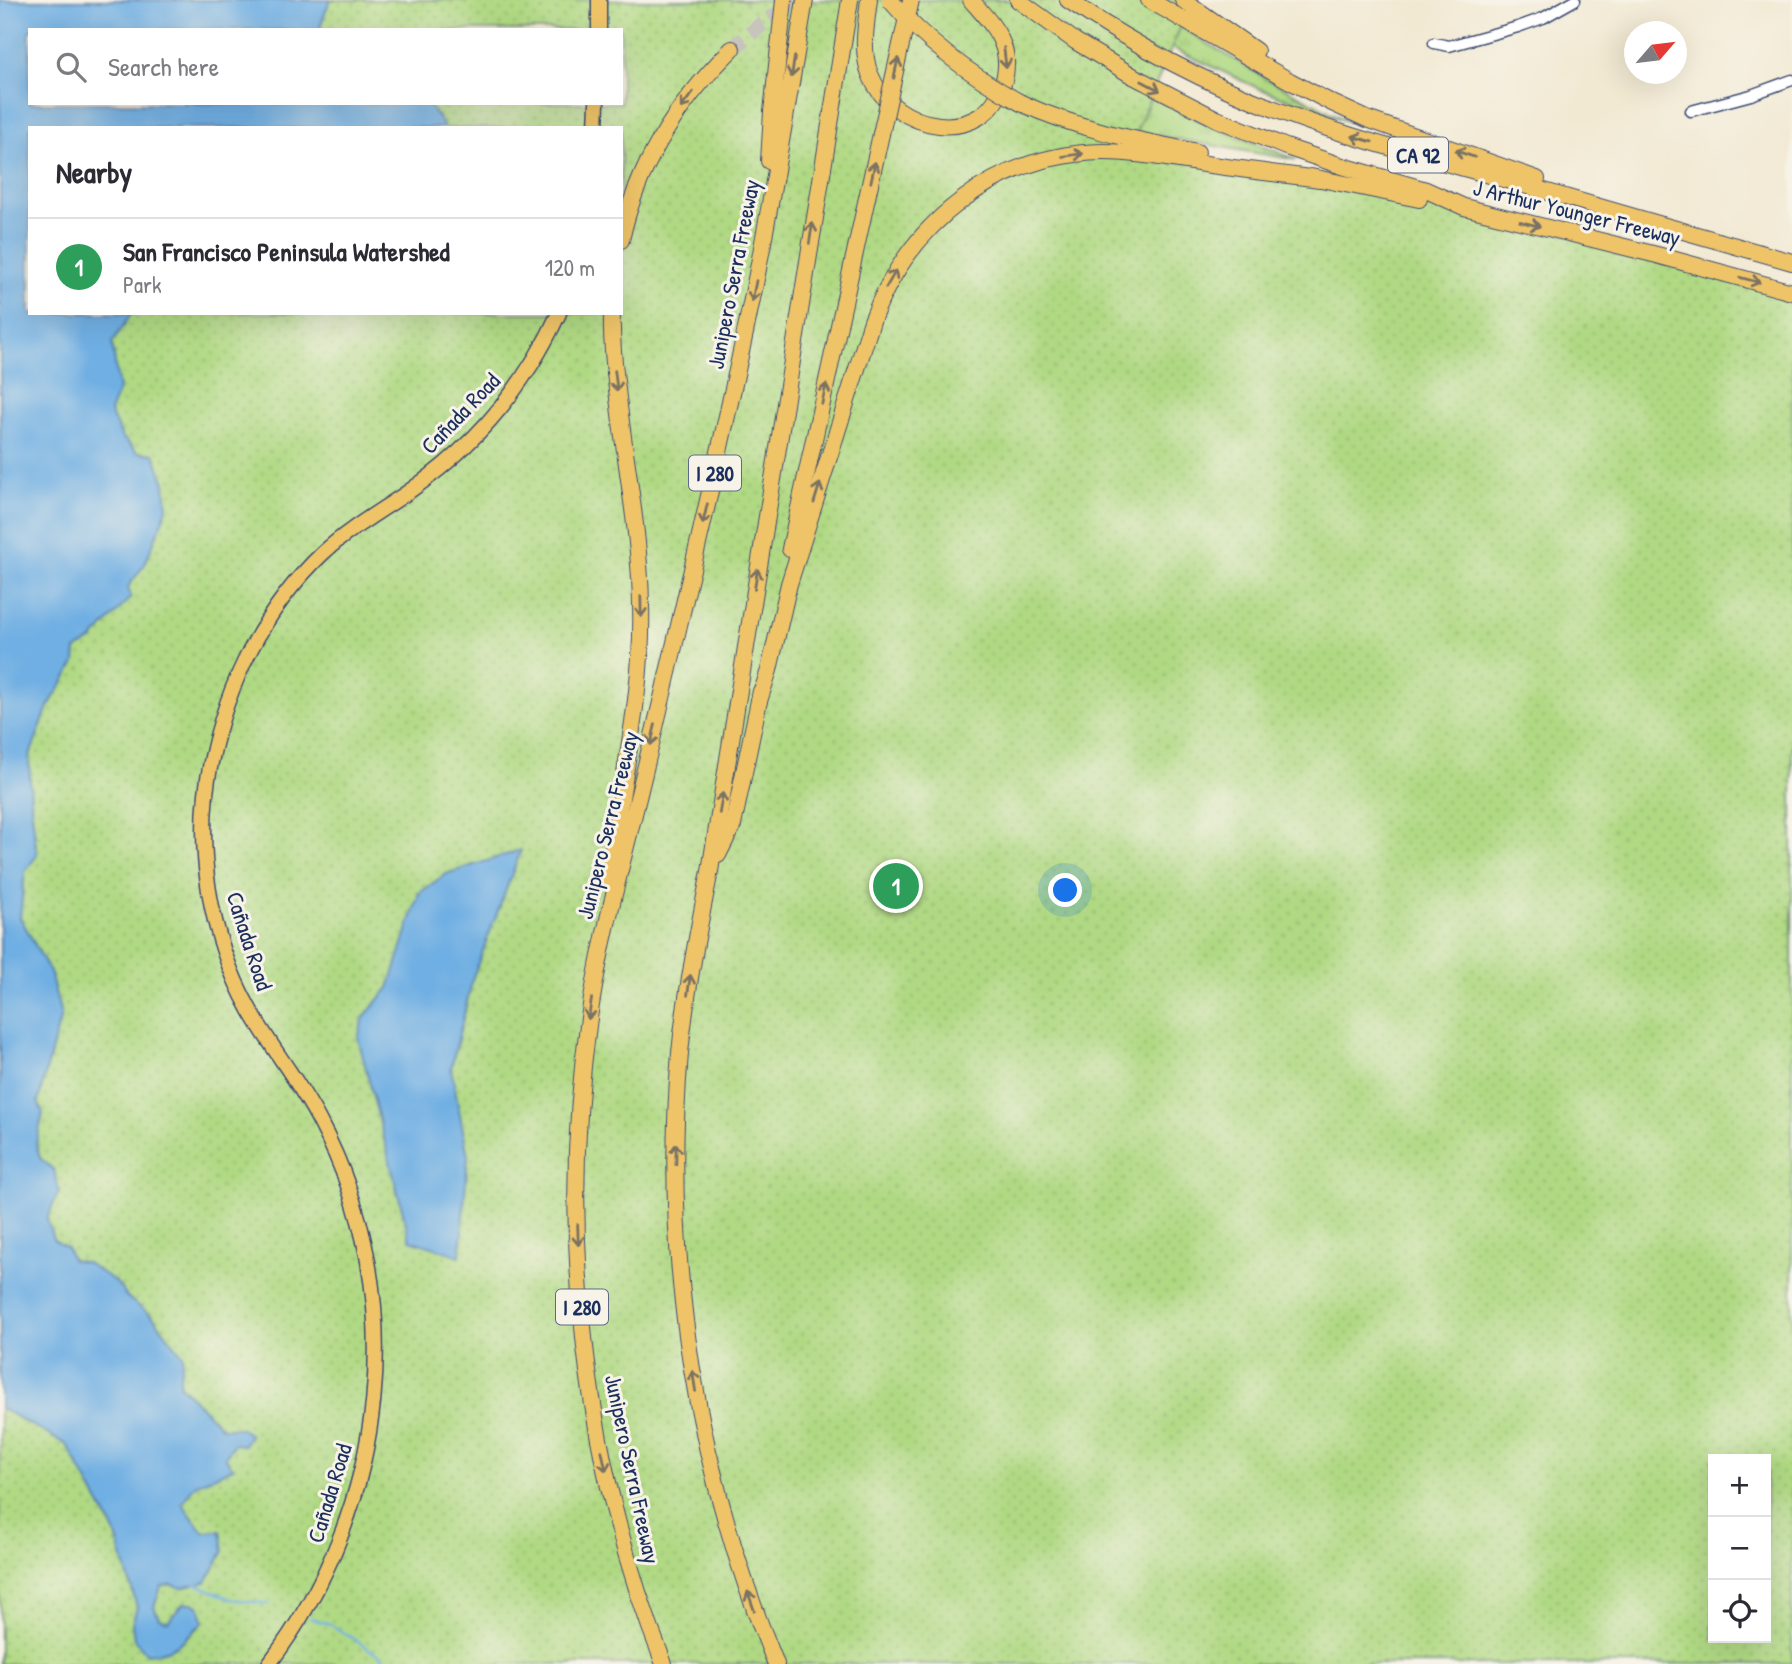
<!DOCTYPE html>
<html lang="en">
<head>
<meta charset="utf-8">
<style>
	:root { --surface:#fff; --page:#f7f7f7; --text:#2b2b33; --muted:#7c7c81; --line:#e1e1e2; --accent:#2563eb }
	body { margin:0; font-family:"Patrick Hand",sans-serif; background:var(--page); color:var(--text) }
	.controls { position:absolute; right:21px; bottom:21px; display:grid; overflow:hidden; border-radius:0px; box-shadow:0 7px 28px #0002 }
	.controls button { width:63px; height:63px; display:grid; place-items:center; padding:0; border:0; border-bottom:2px solid var(--line); background:var(--surface); color:var(--text); font:35px sans-serif }
	.compass { position:absolute; left:1624px; top:21px; width:63px; height:63px; border-radius:50%; background:var(--surface); box-shadow:0 7px 28px #0002; rotate:62deg }
	.you { position:absolute; left:1066px; top:891px; width:24px; height:24px; margin:-18px; border:5px solid #fff; border-radius:50%; background:#1a73e8; box-shadow:0 0 0 10px #1a73e833 }
	.badge { display:grid; place-items:center; width:46px; height:46px; border-radius:50%; background:var(--accent); color:#fff; font-size:23px; font-weight:700 }
	.pin { position:absolute; translate:-50% -50%; border:4px solid #fff; box-shadow:0 2px 7px #0006 }
	.list { margin:0; padding:0; list-style:none }
	h2 { display:flex; justify-content:space-between; align-items:center; height:91px; margin:0; padding:0 28px; font-size:30px }
	h2 small { font-size:23px; font-weight:400; color:var(--muted) }
	.list li { display:grid; grid-template-columns:46px 1fr auto; gap:21px; align-items:center; box-sizing:border-box; height:98px; padding:0 28px; border-top:2px solid var(--line) }
	.list b { display:block; font-size:26px; white-space:nowrap }
	.list p { margin:0; font-size:23px; white-space:nowrap; color:var(--muted) }
	.list em { font-size:23px; font-style:normal; color:var(--muted) }
	.icon { flex:none; width:38px; height:38px; fill:none; stroke:currentColor; stroke-width:2; stroke-linecap:round; stroke-linejoin:round }
	.map { position:relative; flex:none; width:1792px; height:1664px; overflow:hidden }
	.search { position:absolute; background:var(--surface); box-shadow:0 7px 28px #0002; left:28px; top:28px; width:595px; height:77px; display:flex; align-items:center; gap:18px; box-sizing:border-box; padding:0 24px; border-radius:0px; color:var(--muted); font-size:26px }
	.panel { position:absolute; background:var(--surface); box-shadow:0 7px 28px #0002; left:28px; top:126px; width:595px; height:189px; border-radius:0px }
	.map>svg:first-child { display:block }
</style>
</head>
<body>
<div class="map">
<svg width="1792" height="1664" viewBox="0 0 1792 1664">
	<defs>
		<pattern id="grass-tufts" width="24" height="20" patternUnits="userSpaceOnUse" patternTransform="scale(1.75)"><rect width="24" height="20" fill="#b0d983"/><path d="M3 7l-1-3M5 7V3M7 7l1-3M15 17l-1-3M17 17v-4M19 17l1-3" fill="none" stroke="#97bb74"/></pattern>
		<pattern id="park-dots" width="8" height="8" patternUnits="userSpaceOnUse" patternTransform="scale(1.75)"><rect width="8" height="8" fill="#b0d983"/><path d="M2 2h.1M6 6h.1" fill="none" stroke="#97bb74" stroke-width="1.8" stroke-linecap="round"/></pattern>
	</defs>
	<rect width="100%" height="100%" fill="#f7f3e8"/>
	<filter id="ink" filterUnits="userSpaceOnUse"><feTurbulence type="fractalNoise" baseFrequency=".0143" numOctaves="2"/><feDisplacementMap in="SourceGraphic" scale="14" xChannelSelector="R" yChannelSelector="G"/><feConvolveMatrix kernelMatrix="1 2 1 2 8 2 1 2 1" color-interpolation-filters="sRGB"/></filter>
	<filter id="wash" filterUnits="userSpaceOnUse"><feTurbulence type="fractalNoise" baseFrequency=".00686" numOctaves="4" result="noise"/><feDisplacementMap in="SourceGraphic" scale="28" xChannelSelector="R" yChannelSelector="G"/><feGaussianBlur stdDeviation="1.57" result="paint"/><feColorMatrix in="noise" values="0 0 0 0 0 0 0 0 0 0 0 0 0 0 0 0 0 1.4 0 .05"/><feComposite in="paint" operator="in"/></filter>
	<g filter="url(#wash)">
		<rect width="100%" height="100%" fill="#f2e9d3"/>
		<g fill="url(#grass-tufts)" stroke="#668470" stroke-width="2">
			<path d="M1154,11L1260,75L1349,122L1258,88L1164,44Z"/>
			<path d="M1124,83L1204,123L1297,160L1112,128Z"/>
		</g>
		<path fill="url(#park-dots)" stroke="#668470" stroke-width="2" fill-rule="evenodd" d="M0,0H1192L1127,153L1464,207L1792,294V1664H0ZM30,30H621V103H30ZM30,128H621V313H30ZM1713,1459H1766V1638H1713Z"/>
		<g fill="#70afe3" stroke="#466fa0" stroke-width="2">
			<path d="M0,0H330L320,27L323,30H30V103H427L442,123L443,128H30V313H132L112,343L119,389L110,412L122,437L137,452L154,454L165,483L167,509L145,564L128,587L131,597L92,640L76,650L75,663L48,707L29,758L31,804L37,855L25,872L20,917L50,972L61,1015L38,1102L43,1113L36,1144L40,1158L54,1170L59,1191L47,1219L53,1239L67,1248L72,1260L87,1263L116,1282L127,1297L153,1317L183,1355L179,1384L222,1428H240L250,1435L244,1445L234,1444L225,1457L233,1468L195,1485L182,1503L203,1532L221,1531L224,1551L206,1582L182,1588L171,1584L161,1587L154,1607L159,1618L168,1621L184,1603H192L200,1607L203,1622C184,1641 175,1652 147,1654L134,1639L132,1624L137,1607L115,1532L67,1445L0,1408Z"/>
			<path d="M521,850L473,977L451,1068L468,1156L460,1256L410,1240L358,1038L364,1017L389,988L419,893L446,874Z"/>
		</g>
		<g fill="none" stroke-linecap="round" stroke-linejoin="round">
			<g stroke="#70afe3" stroke-width="2.5">
				<path d="M196,1584L231,1599L268,1604"/>
				<path d="M310,1618L330,1624L391,1663"/>
			</g>
		</g>
	</g>
	<g filter="url(#ink)">
		<g fill="none" stroke-linecap="round" stroke-linejoin="round">
			<path stroke="#c7c4bc" stroke-width="16" stroke-dasharray="16 8" stroke-linecap="butt" d="M732,49L761,25L800,0"/>
			<g stroke="#3b4b70" stroke-width="13">
				<g id="minor">
					<path d="M1434,43L1449,46L1518,27L1543,18L1575,0"/>
					<path d="M1691,111L1751,95L1792,80"/>
				</g>
			</g>
			<g stroke="#3b4b70" stroke-width="17">
				<g id="major">
					<path d="M599,30V0"/>
					<path d="M596,128L597,103"/>
					<path d="M269,1664C387,1509 412,1296 320,1122C300,1083 272,1049 250,1010C209,937 194,844 211,762C227,683 264,609 323,553C350,528 381,511 411,490C476,445 526,385 559,313"/>
				</g>
			</g>
			<g stroke="#3b4b70" stroke-width="18">
				<g id="highway">
					<path d="M869,0C866,24 861,51 870,74C892,132 987,150 1004,80C1007,68 1007,55 1002,43C996,27 982,13 971,0"/>
					<path d="M1018,0L1075,41L1133,76L1217,119L1286,147L1339,165L1426,190L1464,207L1657,255L1792,292"/>
					<path d="M1068,0C1138,48 1213,87 1293,116C1360,141 1429,158 1496,177C1595,206 1693,234 1792,262"/>
					<path d="M1149,0L1290,81L1330,102L1367,119L1537,179"/>
					<path d="M1183,0L1256,51"/>
					<path d="M1021,103C1077,129 1136,140 1197,152"/>
					<path d="M769,161L772,112L784,0"/>
					<path d="M1311,177L1419,199"/>
					<path d="M621,240C637,166 678,102 732,49"/>
					<path d="M790,549L881,134"/>
					<path d="M759,701L769,670L789,584L872,321C909,223 996,154 1103,152C1134,152 1167,158 1198,163C1238,169 1279,174 1320,179"/>
					<path d="M718,855L733,825L761,691"/>
					<path d="M609,881C619,789 644,698 641,605C640,541 628,478 620,414C616,381 611,347 612,313"/>
					<path d="M664,1664C584,1463 558,1232 589,1018C599,948 618,879 635,810C657,722 677,633 698,544C719,453 740,361 758,269C775,180 790,90 805,0"/>
					<path d="M776,1664C696,1471 662,1262 680,1053C686,992 698,931 710,871L850,0"/>
				</g>
			</g>
			<use href="#minor" stroke="#fff" stroke-width="10"/>
			<use href="#major" stroke="#efc469" stroke-width="14"/>
			<use href="#highway" stroke="#efc469" stroke-width="16"/>
			<g stroke="#3b4b70" stroke-width="18" stroke-linecap="butt">
				<g id="highway-bridge">
					<path d="M890,0C927,44 972,76 1021,103"/>
					<path d="M881,134L911,0"/>
				</g>
			</g>
			<use href="#highway-bridge" stroke="#efc469" stroke-width="16"/>
		</g>
		<defs><path id="oneway-shaft" d="M-6 0H5M1.5-3L5.5 0L1.5 3" fill="none" stroke-width="1.6" stroke-linecap="round" stroke-linejoin="round" transform="scale(1.75)"/></defs>
		<g stroke="#7a7263">
			<use href="#oneway-shaft" transform="translate(1005 58) rotate(83)"/>
			<use href="#oneway-shaft" transform="translate(793 67) rotate(99)"/>
			<use href="#oneway-shaft" transform="translate(896 68) rotate(-78)"/>
			<use href="#oneway-shaft" transform="translate(1151 86) rotate(28)"/>
			<use href="#oneway-shaft" transform="translate(687 100) rotate(127)"/>
			<use href="#oneway-shaft" transform="translate(1362 139) rotate(-164)"/>
			<use href="#oneway-shaft" transform="translate(1465 154) rotate(-161)"/>
			<use href="#oneway-shaft" transform="translate(1073 155) rotate(-8)"/>
			<use href="#oneway-shaft" transform="translate(873 172) rotate(-78)"/>
			<use href="#oneway-shaft" transform="translate(1530 224) rotate(14)"/>
			<use href="#oneway-shaft" transform="translate(811 233) rotate(-81)"/>
			<use href="#oneway-shaft" transform="translate(891 279) rotate(-60)"/>
			<use href="#oneway-shaft" transform="translate(1750 280) rotate(15)"/>
			<use href="#oneway-shaft" transform="translate(754 291) rotate(101)"/>
			<use href="#oneway-shaft" transform="translate(616 381) rotate(83)"/>
			<use href="#oneway-shaft" transform="translate(824 394) rotate(-78)"/>
			<use href="#oneway-shaft" transform="translate(817 493) rotate(-73)"/>
			<use href="#oneway-shaft" transform="translate(705 514) rotate(103)"/>
			<use href="#oneway-shaft" transform="translate(756 579) rotate(-81)"/>
			<use href="#oneway-shaft" transform="translate(641 607) rotate(89)"/>
			<use href="#oneway-shaft" transform="translate(653 735) rotate(103)"/>
			<use href="#oneway-shaft" transform="translate(721 803) rotate(-81)"/>
			<use href="#oneway-shaft" transform="translate(689 985) rotate(-82)"/>
			<use href="#oneway-shaft" transform="translate(590 1009) rotate(99)"/>
			<use href="#oneway-shaft" transform="translate(676 1154) rotate(-89)"/>
			<use href="#oneway-shaft" transform="translate(578 1235) rotate(88)"/>
			<use href="#oneway-shaft" transform="translate(694 1381) rotate(-99)"/>
			<use href="#oneway-shaft" transform="translate(604 1461) rotate(78)"/>
			<use href="#oneway-shaft" transform="translate(751 1601) rotate(-109)"/>
		</g>
	</g>
	<g text-anchor="middle" dominant-baseline="central" stroke-width="6" stroke-linejoin="round" paint-order="stroke">
		<g fill="#f7f3e8" stroke="#5d6a87" stroke-width="2">
			<rect x="1388" y="137.5" width="60" height="35" rx="5"/>
			<rect x="689" y="455.5" width="52" height="35" rx="5"/>
			<rect x="556" y="1289.5" width="52" height="35" rx="5"/>
		</g>
		<g font-size="21" font-weight="bold" fill="#1b2f5e">
			<text x="1418" y="155">CA 92</text>
			<text x="715" y="473">I 280</text>
			<text x="582" y="1307">I 280</text>
		</g>
		<g font-size="23" fill="#1b2f5e" stroke="#f7f3e8">
			<text transform="translate(1577 212) rotate(14)">J Arthur Younger Freeway</text>
			<text transform="translate(733 274) rotate(-79)">Junipero Serra Freeway</text>
			<text transform="translate(460 413) rotate(-46)">Cañada Road</text>
			<text transform="translate(607 825) rotate(-76)">Junipero Serra Freeway</text>
			<text transform="translate(250 941) rotate(72)">Cañada Road</text>
			<text transform="translate(633 1469) rotate(78)">Junipero Serra Freeway</text>
			<text transform="translate(329 1493) rotate(-73)">Cañada Road</text>
		</g>
	</g>
</svg>
<div class="controls">
<button>+</button>
<button>−</button>
<button><svg class="icon" aria-label="locate" viewBox="0 0 24 24"><circle cx="12" cy="12" r="6"/><path d="M12 2v4M12 18v4M2 12h4M18 12h4"/></svg></button>
</div>
<svg class="compass" viewBox="-18 -18 36 36"><path d="M0-13l5 13h-10z" fill="#e53935"/><path d="M0 13l5-13h-10z" fill="#7c7c81"/></svg>
<div class="you"></div>
<div class="pin badge" style="left:896px;top:886px;background:#2e9e5b">1</div>
<div class="search"><svg class="icon" aria-label="search" viewBox="0 0 24 24"><circle cx="10" cy="10" r="6"/><path d="M15 15l6 6"/></svg>Search here</div>
<section class="panel">
<h2>Nearby<small></small></h2>
<ul class="list">
<li><span class="badge" style="background:#2e9e5b">1</span><div><b>San Francisco Peninsula Watershed</b><p>Park</p></div><em>120 m</em></li>
</ul>
</section>
</div>
</body>
</html>
